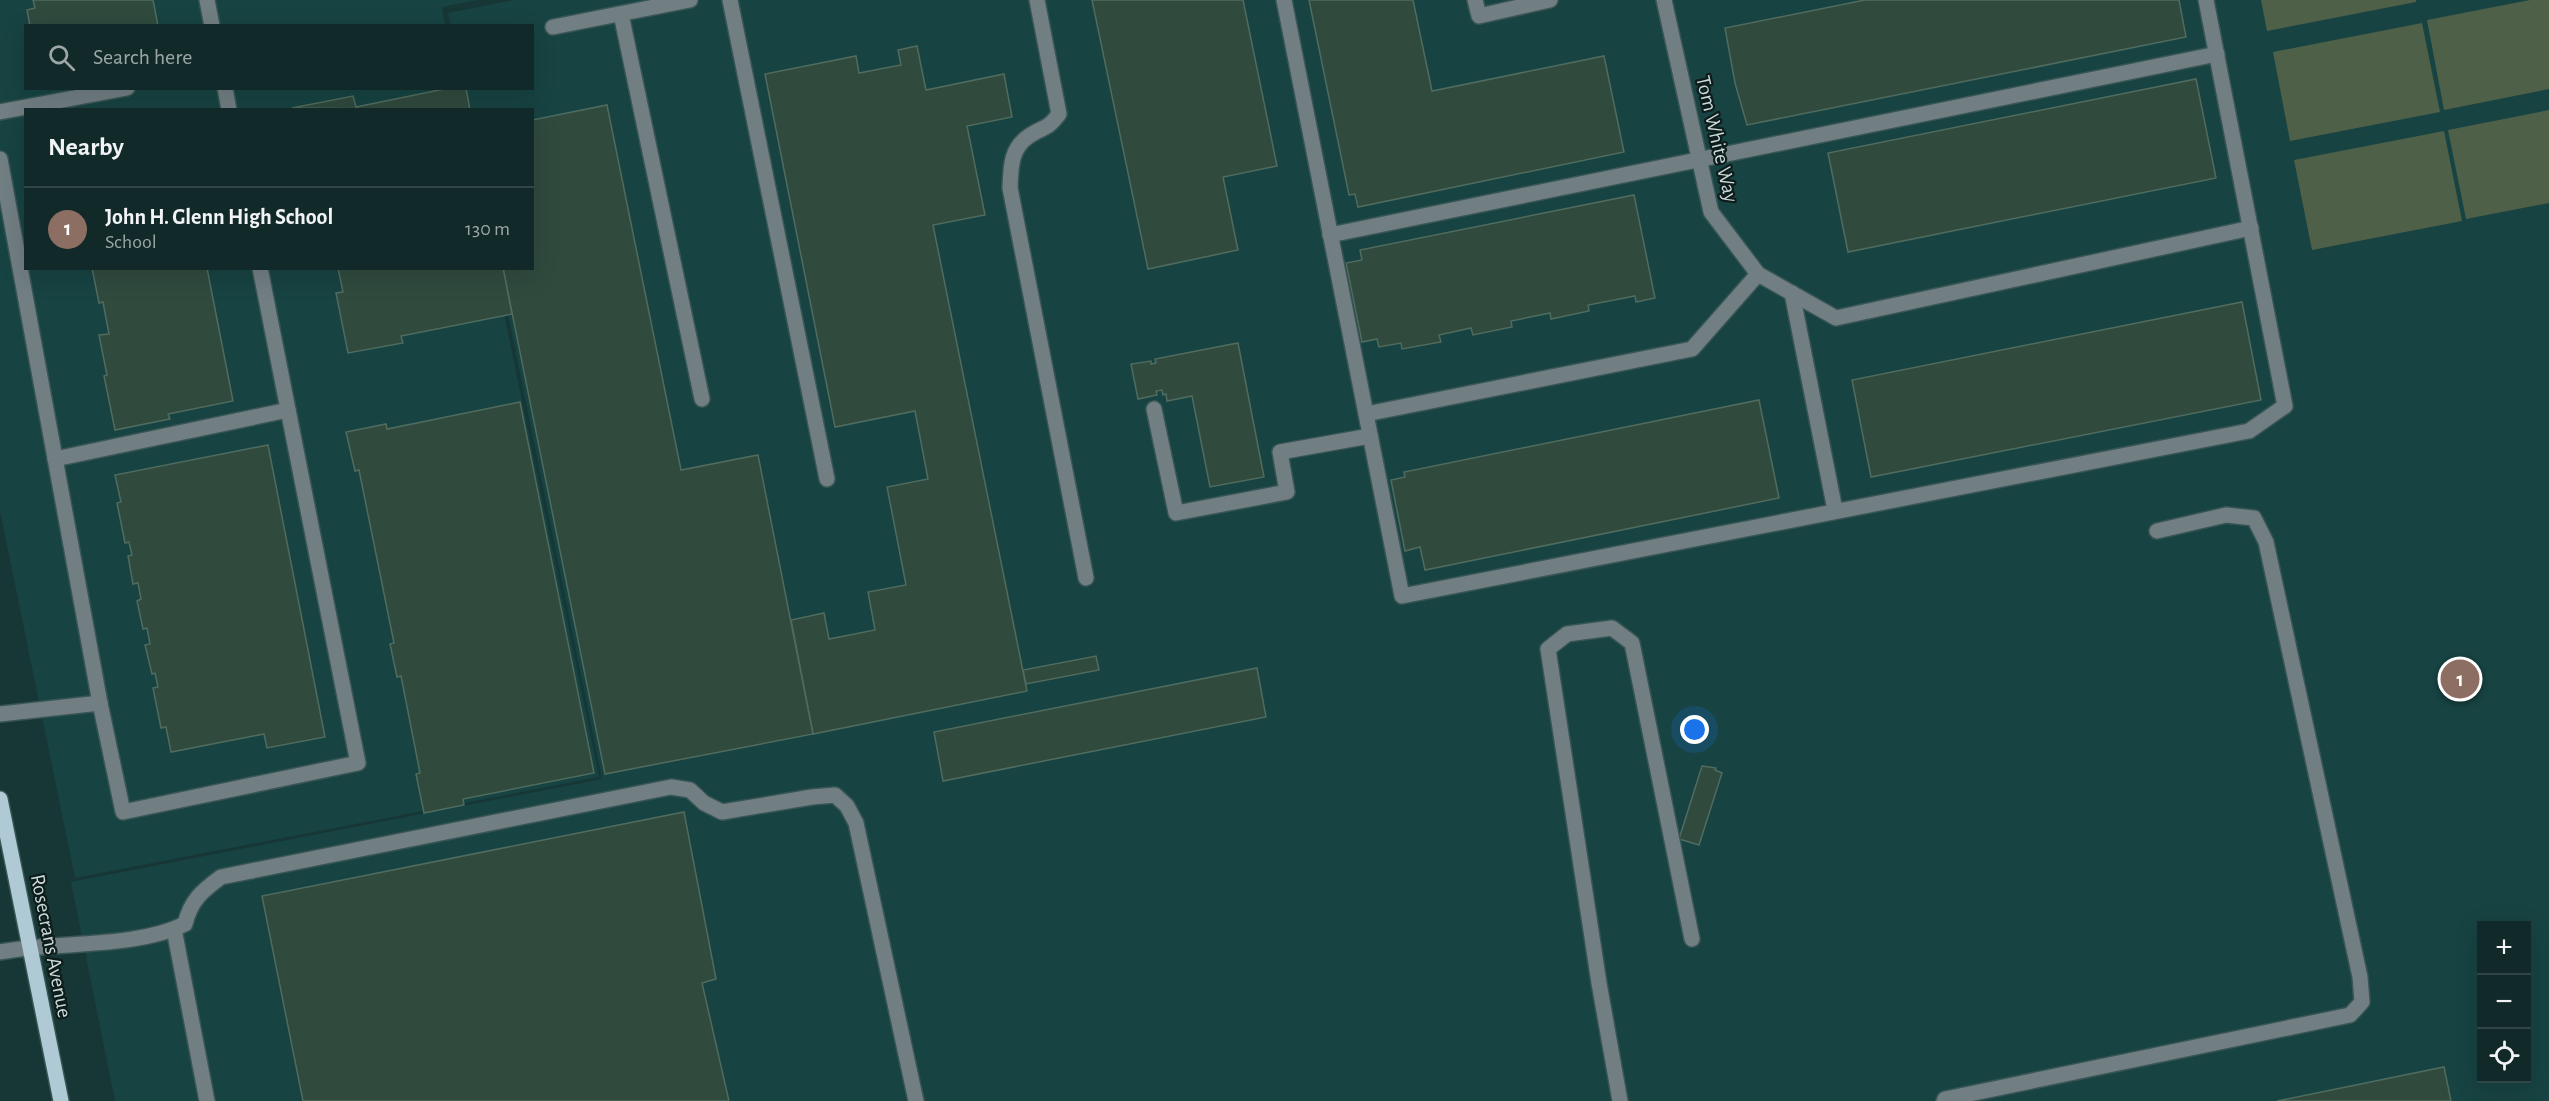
<!DOCTYPE html>
<html lang="en">
<head>
<meta charset="utf-8">
<style>
	:root { --surface:#112928; --page:#1a3130; --text:#f1f3f6; --muted:#9ca6a8; --line:#304545; --accent:#1a73e8 }
	body { margin:0; font-family:"Alegreya Sans",sans-serif; background:var(--page); color:var(--text) }
	.controls { position:absolute; right:18px; bottom:18px; display:grid; overflow:hidden; border-radius:0px; box-shadow:0 6px 24px #0002 }
	.controls button { width:54px; height:54px; display:grid; place-items:center; padding:0; border:0; border-bottom:2px solid var(--line); background:var(--surface); color:var(--text); font:30px sans-serif }
	.you { position:absolute; left:1695px; top:730px; width:21px; height:21px; margin:-15px; border:4px solid #fff; border-radius:50%; background:#1a73e8; box-shadow:0 0 0 9px #1a73e833 }
	.badge { display:grid; place-items:center; width:39px; height:39px; border-radius:50%; background:var(--accent); color:#fff; font-size:20px; font-weight:700 }
	.pin { position:absolute; translate:-50% -50%; border:3px solid #fff; box-shadow:0 2px 6px #0006 }
	.list { margin:0; padding:0; list-style:none }
	h2 { display:flex; justify-content:space-between; align-items:center; height:78px; margin:0; padding:0 24px; font-size:26px }
	h2 small { font-size:20px; font-weight:400; color:var(--muted) }
	.list li { display:grid; grid-template-columns:39px 1fr auto; gap:18px; align-items:center; box-sizing:border-box; height:84px; padding:0 24px; border-top:2px solid var(--line) }
	.list b { display:block; font-size:22px; white-space:nowrap }
	.list p { margin:0; font-size:20px; white-space:nowrap; color:var(--muted) }
	.list em { font-size:20px; font-style:normal; color:var(--muted) }
	.icon { flex:none; width:33px; height:33px; fill:none; stroke:currentColor; stroke-width:2; stroke-linecap:round; stroke-linejoin:round }
	.map { position:relative; flex:none; width:2549px; height:1101px; overflow:hidden }
	.search { position:absolute; background:var(--surface); box-shadow:0 6px 24px #0002; left:24px; top:24px; width:510px; height:66px; display:flex; align-items:center; gap:15px; box-sizing:border-box; padding:0 21px; border-radius:0px; color:var(--muted); font-size:22px }
	.panel { position:absolute; background:var(--surface); box-shadow:0 6px 24px #0002; left:24px; top:108px; width:510px; height:162px; border-radius:0px }
	.map>svg:first-child { display:block }
</style>
</head>
<body>
<div class="map">
<svg width="2549" height="1101" viewBox="0 0 2549 1101">
	<rect width="100%" height="100%" fill="#173736"/>
	<g fill="#174342" fill-rule="evenodd">
		<path d="M0,0H477L442,7L445,25L26,26V88H458L463,109L26,110V268L495,269L599,777L75,878L0,511Z"/>
		<path d="M514,0H2549V1101H115L71,882L602,779L499,269L532,268V110L467,109L463,89L532,88V26L451,25L448,13ZM2482,926H2526V1078H2482Z"/>
	</g>
	<g fill="#4f6048">
		<path d="M2261,0H2416V2L2267,31Z"/>
		<path d="M2530,0H2549V89L2444,110L2427,20Z"/>
		<path d="M2422,23L2440,112L2290,141L2273,52Z"/>
		<path d="M2549,110V203L2466,219L2448,130Z"/>
		<path d="M2444,131L2462,221L2312,250L2294,160Z"/>
	</g>
	<g fill="#304a3e" stroke="#506c5f" stroke-width="1.5">
		<path d="M33,0H153L158,26H30L27,10L35,8Z"/>
		<path d="M1092,0H1243L1277,166L1223,177L1238,250L1148,269Z"/>
		<path d="M1309,0H1413L1432,91L1604,56L1624,152L1358,207L1355,194L1349,195Z"/>
		<path d="M1865,0H2179L2186,37L1747,125L1735,83L1725,28Z"/>
		<path d="M917,46L926,90L1004,74L1012,117L967,126L985,215L933,225L1027,691L813,734L791,620L824,613L829,639L875,630L868,592L906,585L887,487L928,479L915,411L835,427L765,74L856,56L859,73L901,65L898,50Z"/>
		<path d="M2196,79L2216,178L1848,252L1828,153Z"/>
		<path d="M449,88H466L470,110L292,108L353,96L356,107Z"/>
		<path d="M607,105L681,470L758,455L813,734L605,774L503,268H532V120Z"/>
		<path d="M1634,195L1655,298L1636,302L1635,296L1588,305L1589,311L1551,319L1550,313L1511,321L1512,327L1473,335L1471,328L1439,335L1441,342L1402,349L1401,343L1379,347L1377,339L1362,342L1346,263L1362,260L1360,250Z"/>
		<path d="M92,268H207L233,401L168,414L170,419L115,430L104,376L107,375L99,335L109,334L103,302L99,303Z"/>
		<path d="M338,268H503L512,314L401,336L403,343L348,353L336,293L343,292Z"/>
		<path d="M2242,302L2261,400L1871,477L1852,380Z"/>
		<path d="M1238,343L1264,477L1210,487L1192,396L1167,401L1166,394L1163,395L1162,390L1156,391L1157,395L1138,399L1131,364L1151,361V364L1156,363L1155,359Z"/>
		<path d="M1759,400L1779,498L1425,570L1420,547L1405,551L1391,480L1405,477L1404,472Z"/>
		<path d="M520,402L594,773L463,799L464,805L424,813L416,774L420,773L401,676L397,677L390,644L394,643L359,470L355,471L346,432L386,424L387,429Z"/>
		<path d="M268,445L325,737L267,748L264,734L171,752L166,727L161,728L153,688L158,687L155,673L152,674L145,645L150,644L147,628L143,629L137,601L141,599L138,583L133,584L128,556L132,555L129,542L125,543L117,503L121,502L115,475Z"/>
		<path d="M1096,656L1099,670L1026,684L1023,670Z"/>
		<path d="M1257,668L1266,717L943,781L934,732Z"/>
		<path d="M1702,766L1716,768L1715,770L1722,773L1699,845L1679,839Z"/>
		<path d="M684,812L716,979L702,983L729,1101H303L262,896Z"/>
		<path d="M2444,1067L2451,1101H2277Z"/>
	</g>
	<g fill="none" stroke-linecap="round" stroke-linejoin="round">
		<g stroke="#375554" stroke-width="18">
			<g id="minor">
				<path d="M207,0L212,26"/>
				<path d="M730,0L827,479"/>
				<path d="M1037,0L1059,114C1046,131 1044,126 1029,136C1010,149 1011,168 1010,188L1086,578"/>
				<path d="M1284,0L1402,596L2249,431L2285,406L2206,0"/>
				<path d="M1475,0L1479,16L1550,0"/>
				<path d="M1664,0L1711,212L1758,274L1836,318L2251,228"/>
				<path d="M621,14L702,399"/>
				<path d="M553,27L690,0"/>
				<path d="M225,88L229,110"/>
				<path d="M0,112L127,88"/>
				<path d="M0,159L100,703L123,812L358,763L260,268"/>
				<path d="M1330,235L2217,54"/>
				<path d="M1792,293L1835,510"/>
				<path d="M1154,409L1176,513L1287,492L1280,452L1370,436"/>
				<path d="M1366,414L1692,349L1758,274"/>
				<path d="M55,459L288,410"/>
				<path d="M0,714L100,703"/>
				<path d="M174,929L207,1101"/>
				<path d="M0,952C56,941 134,949 185,924C191,900 202,891 221,877L671,787L690,790L704,803L722,812L812,797L835,795L847,806L856,823L916,1101"/>
				<path d="M1620,1101L1599,983L1548,649L1567,634L1612,628L1632,643L1692,939"/>
				<path d="M1944,1101L1945,1099L2350,1015L2362,1002L2360,977L2266,542L2254,518L2226,515L2157,531"/>
			</g>
		</g>
		<g stroke="#375554" stroke-width="18">
			<path id="major" d="M0,799L61,1101"/>
		</g>
		<use href="#minor" stroke="#717e82" stroke-width="15"/>
		<use href="#major" stroke="#afcad4" stroke-width="15"/>
	</g>
	<g text-anchor="middle" dominant-baseline="central" stroke-width="4.5" stroke-linejoin="round" paint-order="stroke">
		<g font-size="21" fill="#cadbda" stroke="#0e1c1b">
			<text transform="translate(1717 139) rotate(77)">Tom White Way</text>
			<text transform="translate(51 946) rotate(79)">Rosecrans Avenue</text>
		</g>
	</g>
</svg>
<div class="controls">
<button>+</button>
<button>−</button>
<button><svg class="icon" aria-label="locate" viewBox="0 0 24 24"><circle cx="12" cy="12" r="6"/><path d="M12 2v4M12 18v4M2 12h4M18 12h4"/></svg></button>
</div>
<div class="you"></div>
<div class="pin badge" style="left:2460px;top:679px;background:#8d6e63">1</div>
<div class="search"><svg class="icon" aria-label="search" viewBox="0 0 24 24"><circle cx="10" cy="10" r="6"/><path d="M15 15l6 6"/></svg>Search here</div>
<section class="panel">
<h2>Nearby<small></small></h2>
<ul class="list">
<li><span class="badge" style="background:#8d6e63">1</span><div><b>John H. Glenn High School</b><p>School</p></div><em>130 m</em></li>
</ul>
</section>
</div>
</body>
</html>
